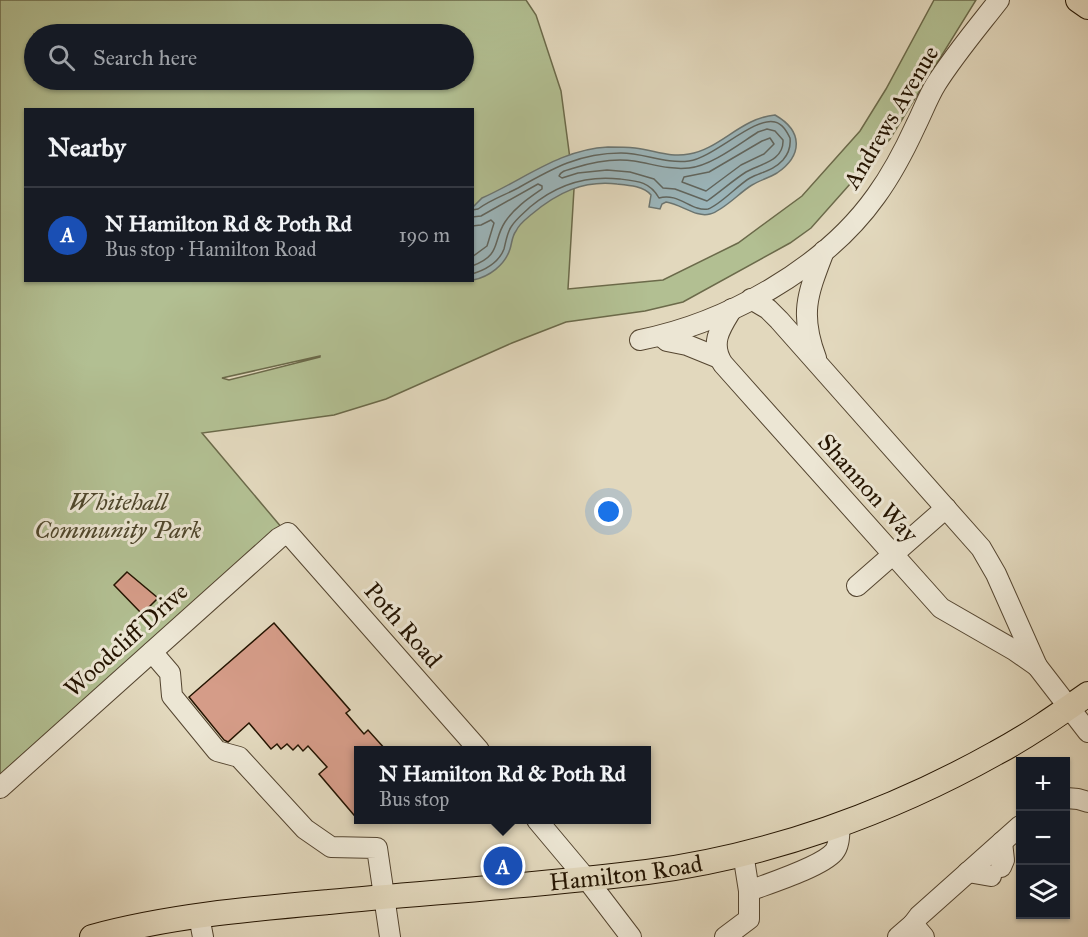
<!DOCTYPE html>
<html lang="en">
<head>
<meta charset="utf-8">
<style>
	:root { --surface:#171b24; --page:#242831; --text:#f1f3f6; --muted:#9ea1a6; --line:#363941; --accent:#0b8043 }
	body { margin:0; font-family:"IM FELL Great Primer",serif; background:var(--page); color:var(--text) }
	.controls { position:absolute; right:18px; bottom:18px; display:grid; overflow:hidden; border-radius:0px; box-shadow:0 2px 4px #0004 }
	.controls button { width:54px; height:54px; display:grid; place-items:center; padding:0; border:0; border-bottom:2px solid var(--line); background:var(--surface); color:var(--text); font:30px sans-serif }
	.you { position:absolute; left:609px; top:512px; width:21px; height:21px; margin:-15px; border:4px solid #fff; border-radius:50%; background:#1a73e8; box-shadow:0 0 0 9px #1a73e833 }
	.badge { display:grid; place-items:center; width:39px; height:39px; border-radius:50%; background:var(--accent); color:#fff; font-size:20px; font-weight:700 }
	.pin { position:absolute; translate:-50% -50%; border:3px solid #fff; box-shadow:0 2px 6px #0006 }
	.popup { position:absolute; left:354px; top:746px; width:297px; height:78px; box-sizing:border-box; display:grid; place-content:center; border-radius:0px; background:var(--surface); filter:drop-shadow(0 2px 4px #0005); font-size:20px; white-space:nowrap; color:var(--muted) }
	.popup b { font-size:22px; color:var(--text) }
	.popup::after { content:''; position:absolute; left:50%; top:100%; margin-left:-12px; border:12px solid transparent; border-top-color:var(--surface) }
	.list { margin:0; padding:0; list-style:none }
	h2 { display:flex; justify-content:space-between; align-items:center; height:78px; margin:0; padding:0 24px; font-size:26px }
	h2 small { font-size:20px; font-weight:400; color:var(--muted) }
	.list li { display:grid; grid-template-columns:39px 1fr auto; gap:18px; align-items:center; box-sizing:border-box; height:96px; padding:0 24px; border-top:2px solid var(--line) }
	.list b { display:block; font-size:22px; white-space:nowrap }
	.list p { margin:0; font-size:20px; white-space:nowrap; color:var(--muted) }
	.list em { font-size:20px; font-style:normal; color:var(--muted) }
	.icon { flex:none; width:33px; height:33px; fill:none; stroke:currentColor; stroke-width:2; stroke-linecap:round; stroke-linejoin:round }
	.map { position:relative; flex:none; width:1088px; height:937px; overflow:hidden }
	.search { position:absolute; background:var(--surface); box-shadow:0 2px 4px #0004; left:24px; top:24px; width:450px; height:66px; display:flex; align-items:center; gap:15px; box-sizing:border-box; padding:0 21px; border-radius:33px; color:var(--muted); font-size:22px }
	.panel { position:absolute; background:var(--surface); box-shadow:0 2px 4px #0004; left:24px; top:108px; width:450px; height:174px; border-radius:0px }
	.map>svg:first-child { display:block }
</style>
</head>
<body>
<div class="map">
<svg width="1088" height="937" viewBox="0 0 1088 937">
	<rect width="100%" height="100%" fill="#e2d8bd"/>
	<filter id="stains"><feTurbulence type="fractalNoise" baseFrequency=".00333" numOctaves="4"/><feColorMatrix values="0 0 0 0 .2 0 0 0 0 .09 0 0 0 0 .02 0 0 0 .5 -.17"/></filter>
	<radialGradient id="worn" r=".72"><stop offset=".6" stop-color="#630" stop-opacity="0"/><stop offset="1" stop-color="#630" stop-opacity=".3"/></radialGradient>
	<path fill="#b2bf92" stroke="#6b6a4a" stroke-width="1.5" fill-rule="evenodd" d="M0,0H526L536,15L561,91L574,189L568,289L663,280L738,243L802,196L860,131L886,89L934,0H976L890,139L811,228L790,243L683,302L645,311L566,322L512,343L386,399L334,415L202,433L282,528L0,779ZM34,34H464V80H34ZM26,110H472V280H26ZM320,357L229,380L222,378L320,356Z"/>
	<path fill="#9bb6bc" stroke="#6b7571" stroke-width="1.5" d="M775,115C803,131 803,155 777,173C769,178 760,180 752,185C740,192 723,211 710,214C696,218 681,204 666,202L662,204L660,209L649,207L651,195C644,186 628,185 617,184C583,180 557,193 532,214C526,219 519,224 516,231C512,236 512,243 510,249C505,265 489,277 473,280V207L482,198C523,180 561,149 608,147C617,147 626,147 635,148C654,150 670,158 689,154C720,149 741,118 775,115Z"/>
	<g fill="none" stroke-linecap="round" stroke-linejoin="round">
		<g stroke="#60655e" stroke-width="1.5">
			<path d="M767,129L775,131L783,140C784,161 760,164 746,172C732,181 720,192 707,201L675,189L663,188L654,179L630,172L607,170L578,173L562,178L559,176C562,170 568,170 574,168C593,162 614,158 634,161C653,164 669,170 689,168C711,166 739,144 758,132Z"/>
			<path d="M770,138L774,144L764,154L741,165L706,191L682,182L684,177L709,172L762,141Z"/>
			<path d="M472,210L478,209C490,200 505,195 518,188C553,168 580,153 621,153C644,153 665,164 689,161C713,158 755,116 775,122C783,124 787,132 790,138C791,147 789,153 783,160C774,170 762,172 750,178C739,184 719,206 708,209C692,212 678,192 659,198C650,182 638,181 620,179C586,175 556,185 530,207C524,213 516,219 511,227C507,233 506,241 504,249C499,262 485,270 472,274"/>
			<path d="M472,217L481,216L538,184L542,186V189C529,198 514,208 505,222C492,242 502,255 472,266"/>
			<path d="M472,226L481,225L491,220L494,223L487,246L472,257"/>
		</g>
	</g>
	<g fill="#d59c88" stroke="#241401" stroke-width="1.5">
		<path d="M127,572L158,598L142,614L114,585Z"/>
		<path d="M274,623L350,710L346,713L364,734L368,730L386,750H359V821L319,774L327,767L308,746L303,751L298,745L293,750L287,744L281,749L277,744L271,749L249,723L228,742L224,740L189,697Z"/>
	</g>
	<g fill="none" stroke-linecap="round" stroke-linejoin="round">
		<g stroke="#544530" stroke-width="22">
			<g id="minor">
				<path d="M751,299L768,309L779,320L981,548L996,574L1037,666L1088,732"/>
				<path d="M732,309C721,327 709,343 723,364L941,608L1014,650L1037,666"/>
				<path d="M661,336L667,341L687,345L719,358"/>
				<path d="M640,340C726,323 824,269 876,196C892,174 905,149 916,125C923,111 928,97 936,84C955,54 978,27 999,0"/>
				<path d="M816,358C799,313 808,293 824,251"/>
				<path d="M857,586L946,508"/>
				<path d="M152,652L170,673L172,696L217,751L239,757L305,829L331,847L377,848L390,937"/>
				<path d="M0,788L250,564L279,538L288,533L479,750"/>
				<path d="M1066,798L1078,799L1088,802"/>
				<path d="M537,820L589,882L631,937"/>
				<path d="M743,853L749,891"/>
				<path d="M1001,867L1004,860L1002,842"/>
				<path d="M968,872L991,876"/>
				<path d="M199,916L203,937"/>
				<path d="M725,937L749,919V891C770,883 821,867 834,852C840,845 839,833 840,824"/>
				<path d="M898,937L913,924"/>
				<path d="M924,937L913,924L919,916L1020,826"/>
			</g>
		</g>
		<g stroke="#241401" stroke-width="26">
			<g id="major">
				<path d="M1078,0L1088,7"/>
				<path id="s1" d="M92,937C169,916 250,909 329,902C435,892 542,885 647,872C769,856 889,813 996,753C1028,736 1058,715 1088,694"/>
			</g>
		</g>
		<use href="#minor" stroke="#ece6d4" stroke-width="20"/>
		<use href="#major" stroke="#e2d8bd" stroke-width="24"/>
	</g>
	<g text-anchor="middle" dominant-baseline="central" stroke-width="6" stroke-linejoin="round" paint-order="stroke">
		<g font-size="24" fill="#241401" stroke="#ece6d4">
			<text transform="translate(891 117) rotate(-59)">Andrews Avenue</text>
			<text transform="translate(868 488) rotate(48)">Shannon Way</text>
			<text transform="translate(403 625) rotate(49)">Poth Road</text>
			<text transform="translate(126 640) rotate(-42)">Woodcliff Drive</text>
			<text stroke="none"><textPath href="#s1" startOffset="538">Hamilton Road</textPath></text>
		</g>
		<g font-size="24" font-style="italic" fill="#4f472c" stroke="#ece6d4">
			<text x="118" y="502">Whitehall<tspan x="118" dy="28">Community Park</tspan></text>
		</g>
	</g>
	<rect width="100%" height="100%" filter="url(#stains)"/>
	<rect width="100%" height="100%" fill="url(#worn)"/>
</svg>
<div class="controls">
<button>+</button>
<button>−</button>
<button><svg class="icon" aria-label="layers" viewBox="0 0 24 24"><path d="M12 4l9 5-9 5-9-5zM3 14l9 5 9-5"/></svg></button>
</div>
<div class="you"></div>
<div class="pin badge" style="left:503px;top:866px;background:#1a4fb4">A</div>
<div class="popup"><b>N Hamilton Rd &amp; Poth Rd</b>Bus stop</div>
<div class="search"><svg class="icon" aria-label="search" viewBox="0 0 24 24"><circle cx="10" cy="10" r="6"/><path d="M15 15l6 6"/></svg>Search here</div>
<section class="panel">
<h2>Nearby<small></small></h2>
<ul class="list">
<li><span class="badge" style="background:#1a4fb4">A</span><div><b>N Hamilton Rd &amp; Poth Rd</b><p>Bus stop · Hamilton Road</p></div><em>190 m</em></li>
</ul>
</section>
</div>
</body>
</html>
